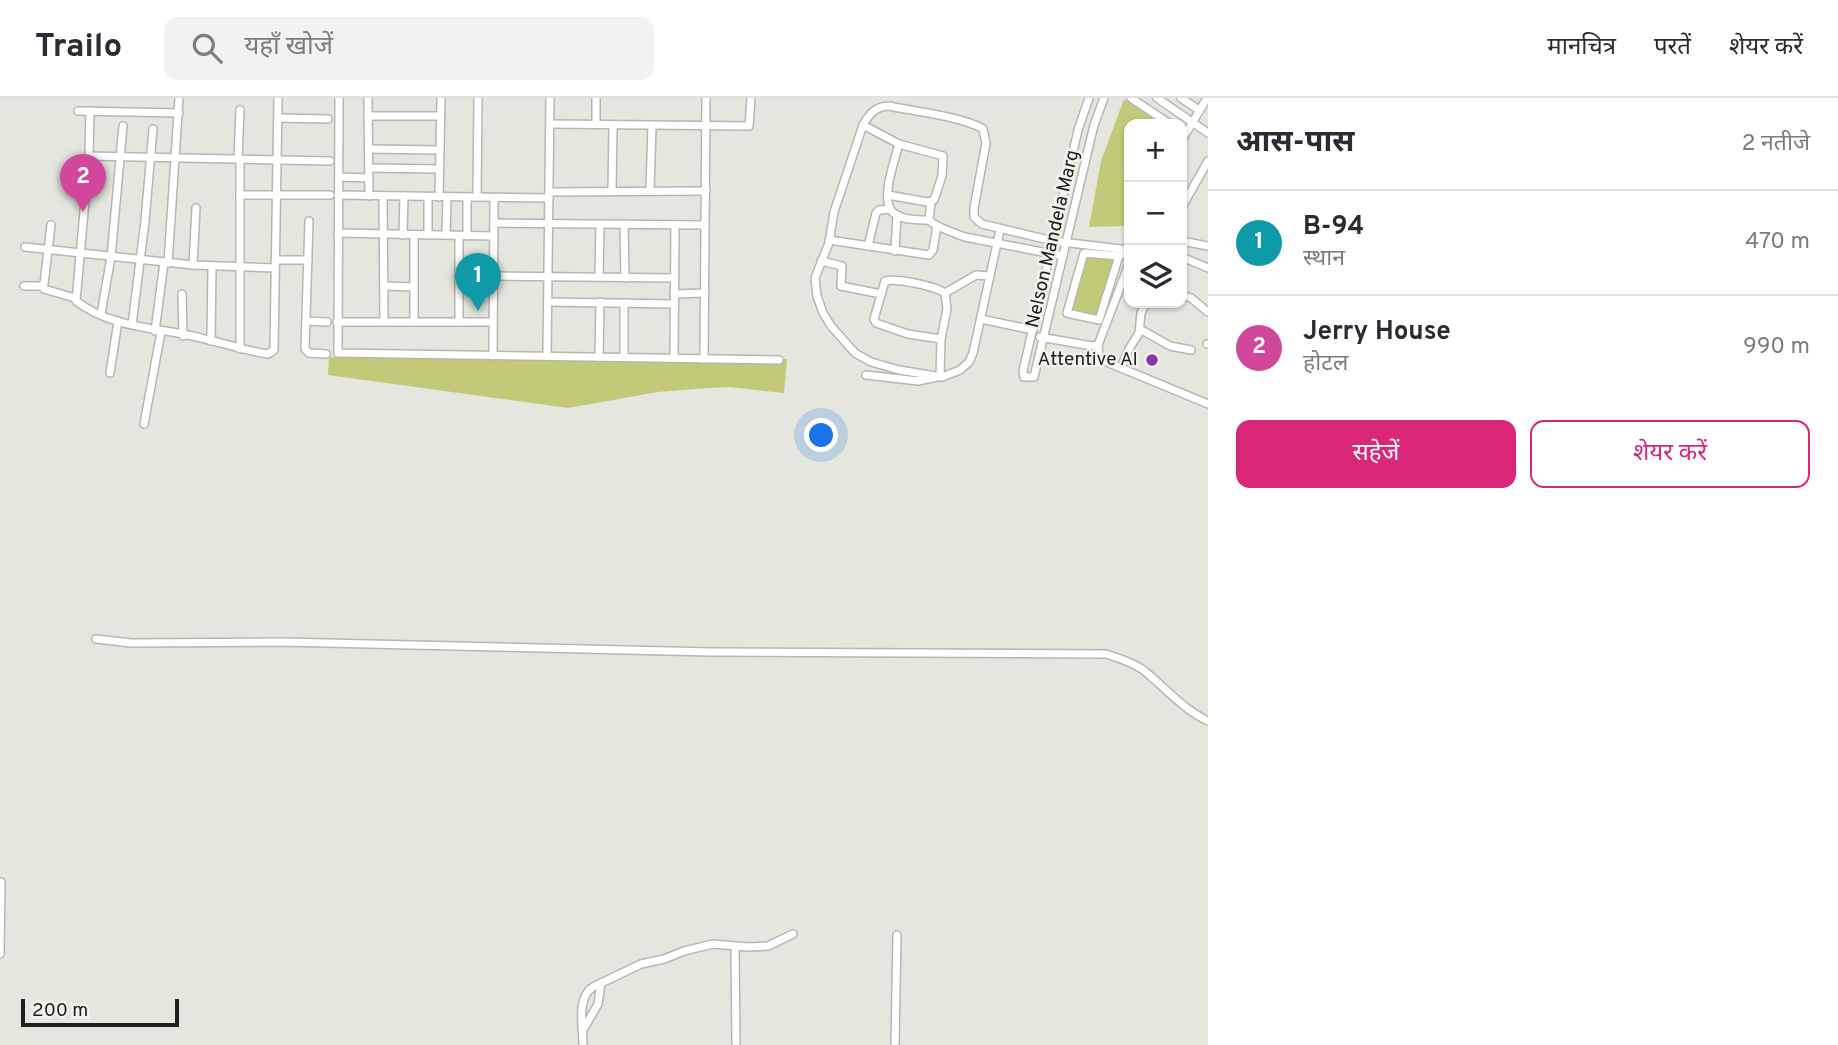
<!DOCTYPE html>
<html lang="hi">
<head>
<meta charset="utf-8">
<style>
	:root { --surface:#fff; --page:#f2f2f3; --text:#2b2b33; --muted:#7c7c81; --line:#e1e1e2; --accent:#db2777 }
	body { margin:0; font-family:Overpass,"Noto Sans Devanagari",sans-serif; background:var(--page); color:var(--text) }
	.controls { position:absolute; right:21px; top:21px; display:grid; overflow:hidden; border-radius:14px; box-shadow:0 2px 5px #0004 }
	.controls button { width:63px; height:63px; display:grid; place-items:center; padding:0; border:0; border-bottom:2px solid var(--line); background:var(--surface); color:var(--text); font:35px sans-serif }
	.scale { position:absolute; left:21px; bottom:18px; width:158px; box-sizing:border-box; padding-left:7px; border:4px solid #20201d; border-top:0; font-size:19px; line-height:24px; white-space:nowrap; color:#20201d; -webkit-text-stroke:5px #f2f3eb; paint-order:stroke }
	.you { position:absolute; left:822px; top:338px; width:24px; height:24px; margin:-18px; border:5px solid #fff; border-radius:50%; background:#1a73e8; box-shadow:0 0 0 10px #1a73e833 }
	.badge { display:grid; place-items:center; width:46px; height:46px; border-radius:50%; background:var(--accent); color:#fff; font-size:23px; font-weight:700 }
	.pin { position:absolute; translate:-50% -58px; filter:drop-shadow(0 2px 4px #0008) }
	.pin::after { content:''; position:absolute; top:37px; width:24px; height:21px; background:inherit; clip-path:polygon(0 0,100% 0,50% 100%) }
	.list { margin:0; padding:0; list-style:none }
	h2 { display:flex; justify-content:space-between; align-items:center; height:91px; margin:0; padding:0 28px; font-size:30px }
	h2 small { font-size:23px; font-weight:400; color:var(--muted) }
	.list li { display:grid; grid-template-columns:46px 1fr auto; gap:21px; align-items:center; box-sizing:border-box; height:105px; padding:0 28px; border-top:2px solid var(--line) }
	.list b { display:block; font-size:26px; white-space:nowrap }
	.list p { margin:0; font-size:23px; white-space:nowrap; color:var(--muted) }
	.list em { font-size:23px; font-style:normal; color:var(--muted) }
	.actions { display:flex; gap:14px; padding:21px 28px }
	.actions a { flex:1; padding:16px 0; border:2px solid var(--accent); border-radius:14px; text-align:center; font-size:24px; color:var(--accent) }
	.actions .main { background:var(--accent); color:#fff }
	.icon { flex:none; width:38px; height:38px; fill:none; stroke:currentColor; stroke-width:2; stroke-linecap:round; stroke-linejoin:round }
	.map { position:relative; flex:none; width:1208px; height:947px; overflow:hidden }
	header { display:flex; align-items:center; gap:42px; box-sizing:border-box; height:98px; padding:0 35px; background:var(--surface); border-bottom:2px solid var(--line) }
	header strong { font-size:33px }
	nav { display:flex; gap:38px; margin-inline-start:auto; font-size:24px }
	.search { width:490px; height:63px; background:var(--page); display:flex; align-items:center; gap:18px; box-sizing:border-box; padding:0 24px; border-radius:14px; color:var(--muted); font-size:26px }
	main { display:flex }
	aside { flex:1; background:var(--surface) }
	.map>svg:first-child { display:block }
</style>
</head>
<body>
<header>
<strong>Trailo</strong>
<div class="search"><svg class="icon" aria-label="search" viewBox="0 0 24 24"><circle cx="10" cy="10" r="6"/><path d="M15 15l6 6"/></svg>यहाँ खोजें</div>
<nav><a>मानचित्र</a><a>परतें</a><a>शेयर करें</a></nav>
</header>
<main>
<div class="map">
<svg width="1208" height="947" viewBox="0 0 1208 947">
	<rect width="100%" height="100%" fill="#e5e6de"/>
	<g fill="#c2ca79">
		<path d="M1124,1L1158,22L1155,26H1129V68L1123,78L1129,82V128L1089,129L1101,63Z"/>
		<path d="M1080,152L1122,159L1100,222L1064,214Z"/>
		<path d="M329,259L787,261L784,295L728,289L695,291L658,294L568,310L328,277Z"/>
	</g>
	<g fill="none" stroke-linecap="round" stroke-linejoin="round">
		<g stroke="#b6b7b0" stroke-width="10">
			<g id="minor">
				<path d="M339,0L338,255L779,262"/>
				<path d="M368,0L369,98"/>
				<path d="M1089,0L1078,32L1023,273L1024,279H1034L1094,27L1104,0"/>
				<path d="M1131,0L1170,26"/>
				<path d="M1157,0L1208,35"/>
				<path d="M1181,0L1199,12"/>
				<path d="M78,13L179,15"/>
				<path d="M90,13L89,58L76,203C114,232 162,229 205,241C227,246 247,253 268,256L274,252L278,0"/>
				<path d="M368,18H440"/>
				<path d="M278,20L328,21"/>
				<path d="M550,26L749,28L751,0"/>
				<path d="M596,26V0"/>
				<path d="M863,27L899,46L943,58L942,78L934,102L927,104L888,97"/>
				<path d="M1182,42L1207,0"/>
				<path d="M899,46C895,62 878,106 895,116C904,122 918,122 929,122"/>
				<path d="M369,51L440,52"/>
				<path d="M89,58L330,63"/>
				<path d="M238,61L240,12"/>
				<path d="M369,70L439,71"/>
				<path d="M339,79L369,80"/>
				<path d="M612,93L613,27"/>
				<path d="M650,93L652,27"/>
				<path d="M549,94L706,93"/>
				<path d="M240,97H330"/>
				<path d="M338,97L549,100"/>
				<path d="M383,98L384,224"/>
				<path d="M439,99L441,0"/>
				<path d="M467,99V138"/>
				<path d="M477,99L478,0"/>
				<path d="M931,104L929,122C935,129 955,135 965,139L1063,158"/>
				<path d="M1182,109L1208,63"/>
				<path d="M309,123L305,251L309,255L326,256"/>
				<path d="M494,125L705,127"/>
				<path d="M624,126L625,180"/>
				<path d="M1000,132L973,255L969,264L960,272L942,279L899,272L871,264L855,255L831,228L823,215L817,198L815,180L829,145L834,114L863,27C869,16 876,8 889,8C912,13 965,19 983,31L986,45L974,110V119L982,126L1053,143L1129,152"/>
				<path d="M338,135L494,138"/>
				<path d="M403,137L404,98"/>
				<path d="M428,137V99"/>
				<path d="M446,137L447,99"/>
				<path d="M459,138V224"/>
				<path d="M829,142L929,157L933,152L937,128"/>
				<path d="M1182,143L1208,148"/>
				<path d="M868,148L876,115L879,112L890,111"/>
				<path d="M25,149L193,167L275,170"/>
				<path d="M895,153L897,117"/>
				<path d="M1119,158L1099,222L1067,215L1084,155L1119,158L1129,154"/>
				<path d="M1182,159L1208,170"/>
				<path d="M275,162H308"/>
				<path d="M821,163L842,168L841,188L881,196"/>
				<path d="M168,165L179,0"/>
				<path d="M1129,166L1098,247L1099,258L1104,263L1208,306"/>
				<path d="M193,167L196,110"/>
				<path d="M494,178L675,180"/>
				<path d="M599,179L600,126"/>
				<path d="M24,188H41L44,186L51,127"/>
				<path d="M384,188L414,189"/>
				<path d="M44,191L75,200"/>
				<path d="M945,195L976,177L990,178"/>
				<path d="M182,196L183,238"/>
				<path d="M674,196L705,195"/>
				<path d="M1182,197L1191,200L1208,214"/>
				<path d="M548,204L674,206"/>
				<path d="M101,216L111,159L123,28"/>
				<path d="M981,221L1033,232"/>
				<path d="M306,223L327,224"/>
				<path d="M337,224H493"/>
				<path d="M414,224V137"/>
				<path d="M132,227L145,123L153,31"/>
				<path d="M1140,231L1170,248L1191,252"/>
				<path d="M155,233L164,165"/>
				<path d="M1040,239L1092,248L1098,247"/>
				<path d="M211,243L212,168"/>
				<path d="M1207,246H1208"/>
				<path d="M240,251V61"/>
				<path d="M493,258L494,100"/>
				<path d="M547,258L550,0"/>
				<path d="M599,259L600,204"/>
				<path d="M624,259V205"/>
				<path d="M674,260L675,127"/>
				<path d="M704,261L706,0"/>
				<path d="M1121,270L1129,251L1139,235L1141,215L1146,205"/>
				<path d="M110,275L118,223"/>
				<path d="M866,277L918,283L937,279"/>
				<path d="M940,279L941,241L947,211L945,195C934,188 898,180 885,183L874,221L876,225L908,236L941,241"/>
				<path d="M144,326L161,234"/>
				<path d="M96,541L131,545L283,544L711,554L1106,556C1119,560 1131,564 1142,571C1164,588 1182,611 1208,623"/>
				<path d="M735,849L736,947"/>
				<path d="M0,856L1,784"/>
				<path d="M583,932L598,906L601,885"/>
				<path d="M583,947C583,929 576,900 593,889L641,866L664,861L684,853L713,846L748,849L768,848L793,836"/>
				<path d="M895,947L897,837"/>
			</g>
		</g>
		<use href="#minor" stroke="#fff" stroke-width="7"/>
	</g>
	<circle fill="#8b37a6" stroke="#f2f3eb" stroke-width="2.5" cx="1152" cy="262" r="7"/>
	<g text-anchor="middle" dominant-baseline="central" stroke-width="5" stroke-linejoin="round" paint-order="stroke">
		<g font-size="19" fill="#20201d" stroke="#f2f3eb">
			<text transform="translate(1053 141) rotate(-77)">Nelson Mandela Marg</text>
		</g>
		<g font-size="19" fill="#20201d" stroke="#f2f3eb" text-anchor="end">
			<text x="1138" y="262">Attentive AI</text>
		</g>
	</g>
</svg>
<div class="controls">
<button>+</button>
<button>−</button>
<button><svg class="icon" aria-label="layers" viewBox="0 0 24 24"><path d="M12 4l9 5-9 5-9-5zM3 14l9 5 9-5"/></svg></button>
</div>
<div class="scale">200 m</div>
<div class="you"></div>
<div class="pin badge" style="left:478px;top:213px;background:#0f9aa8">1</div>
<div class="pin badge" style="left:83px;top:114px;background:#d1479c">2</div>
</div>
<aside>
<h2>आस-पास<small>2 नतीजे</small></h2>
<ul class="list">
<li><span class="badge" style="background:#0f9aa8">1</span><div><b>B-94</b><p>स्थान</p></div><em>470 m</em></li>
<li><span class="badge" style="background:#d1479c">2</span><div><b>Jerry House</b><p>होटल</p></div><em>990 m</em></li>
</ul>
<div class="actions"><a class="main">सहेजें</a><a>शेयर करें</a></div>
</aside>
</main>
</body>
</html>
